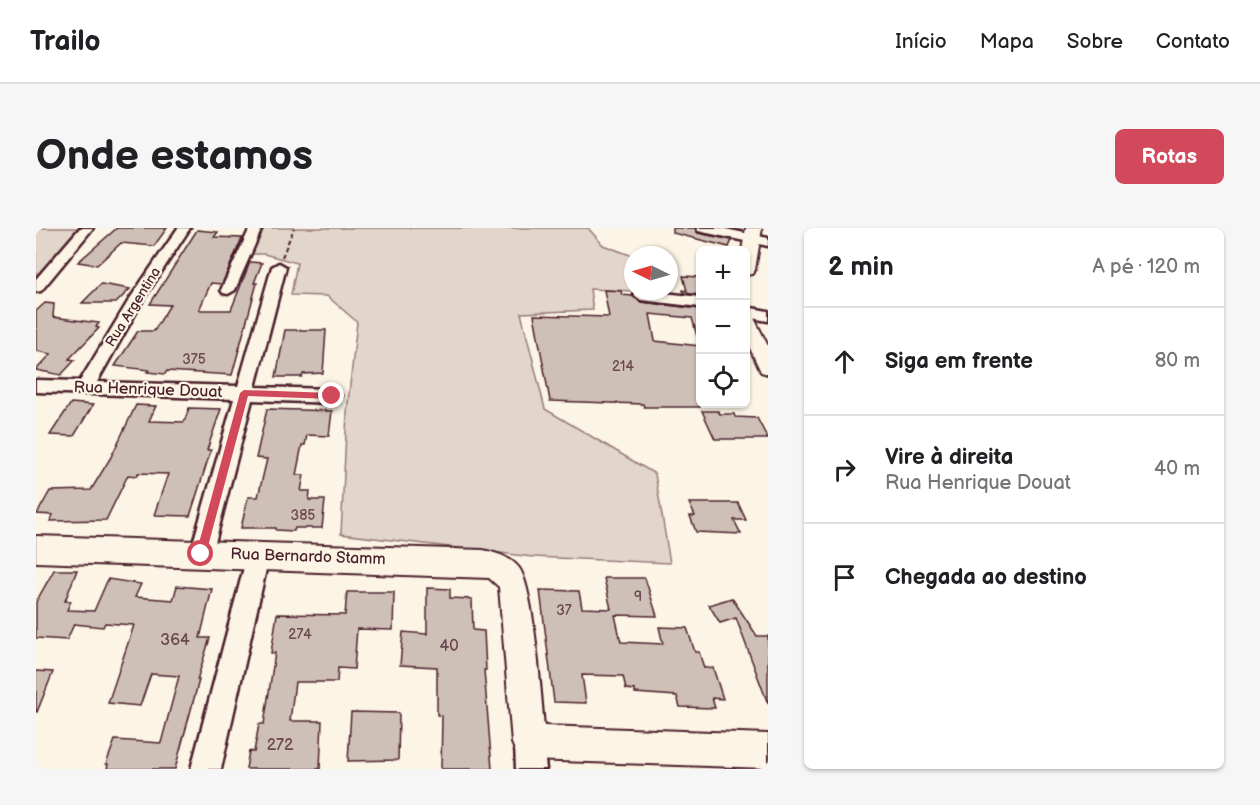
<!DOCTYPE html>
<html lang="pt">
<head>
<meta charset="utf-8">
<style>
	:root { --surface:#fff; --page:#f6f6f6; --text:#202124; --muted:#757577; --line:#e0e0e0; --accent:#d1495b }
	body { margin:0; font-family:"Balsamiq Sans",sans-serif; background:var(--page); color:var(--text) }
	.controls { position:absolute; right:18px; top:18px; display:grid; overflow:hidden; border-radius:9px; box-shadow:0 2px 4px #0004 }
	.controls button { width:54px; height:54px; display:grid; place-items:center; padding:0; border:0; border-bottom:2px solid var(--line); background:var(--surface); color:var(--text); font:30px sans-serif }
	.compass { position:absolute; left:588px; top:18px; width:54px; height:54px; border-radius:50%; background:var(--surface); box-shadow:0 2px 4px #0004; rotate:275deg }
	.stop { position:absolute; width:18px; height:18px; margin:-14px; border:4px solid #d1495b; border-radius:50%; background:#fff }
	.stop.end { background:#d1495b; border-color:#fff; box-shadow:0 2px 6px #0008 }
	.list { margin:0; padding:0; list-style:none }
	h2 { display:flex; justify-content:space-between; align-items:center; height:78px; margin:0; padding:0 24px; font-size:26px }
	h2 small { font-size:20px; font-weight:400; color:var(--muted) }
	.list li { display:grid; grid-template-columns:39px 1fr auto; gap:18px; align-items:center; box-sizing:border-box; height:108px; padding:0 24px; border-top:2px solid var(--line) }
	.list b { display:block; font-size:22px; white-space:nowrap }
	.list p { margin:0; font-size:20px; white-space:nowrap; color:var(--muted) }
	.list em { font-size:20px; font-style:normal; color:var(--muted) }
	.icon { flex:none; width:33px; height:33px; fill:none; stroke:currentColor; stroke-width:2; stroke-linecap:round; stroke-linejoin:round }
	.map { position:relative; flex:none; width:732px; height:541px; overflow:hidden; border-radius:9px }
	header { display:flex; align-items:center; gap:36px; box-sizing:border-box; height:84px; padding:0 30px; background:var(--surface); border-bottom:2px solid var(--line) }
	header strong { font-size:28px }
	nav { display:flex; gap:33px; margin-inline-start:auto; font-size:21px }
	.intro { display:flex; align-items:center; justify-content:space-between; box-sizing:border-box; height:144px; padding:0 36px }
	h1 { margin:0; font-size:42px }
	.button { padding:15px 27px; border-radius:9px; background:var(--accent); color:#fff; font-size:21px; font-weight:700 }
	main { display:flex; gap:36px; padding:0 36px }
	aside { flex:1; background:var(--surface); border-radius:9px; box-shadow:0 2px 4px #0004 }
	.map>svg:first-child { display:block }
</style>
</head>
<body>
<header>
<strong>Trailo</strong>
<nav><a>Início</a><a>Mapa</a><a>Sobre</a><a>Contato</a></nav>
</header>
<div class="intro"><h1>Onde estamos</h1><a class="button">Rotas</a></div>
<main>
<div class="map">
<svg width="732" height="541" viewBox="0 0 732 541">
	<rect width="100%" height="100%" fill="#fcf5e5"/>
	<filter id="ink" filterUnits="userSpaceOnUse"><feTurbulence type="fractalNoise" baseFrequency=".0167" numOctaves="2"/><feDisplacementMap in="SourceGraphic" scale="12" xChannelSelector="R" yChannelSelector="G"/><feConvolveMatrix kernelMatrix="1 2 1 2 8 2 1 2 1" color-interpolation-filters="sRGB"/></filter>
	<g filter="url(#ink)">
		<g fill="#e2d5ca" stroke="#967a7a" stroke-width="1.5">
			<path d="M0,0H43L0,50Z"/>
			<path d="M225,0H552L567,17L594,27L597,31V63L554,61L557,82L485,85L509,181L619,246L634,335L497,329L305,306L311,184L321,94L291,68L255,67L261,35L228,26H216Z"/>
		</g>
		<g fill="#cfc0b7" stroke="#4a1f2b" stroke-width="1.5">
			<path d="M81,0H131L118,18L85,15L61,37L42,34Z"/>
			<path d="M637,0H659L662,5L696,12L693,19L637,5Z"/>
			<path d="M161,2L182,4L178,9L206,10L186,56L175,55L163,82H195L214,34L226,35L218,55H221L196,147L131,143L129,146L111,144L113,142L79,138L102,103H118L134,77L114,76Z"/>
			<path d="M647,48L664,49V67L648,65L647,62L651,63Z"/>
			<path d="M65,56L94,61L80,75H46Z"/>
			<path d="M568,62L585,63L586,67L596,68L605,74L664,81V107L661,108L656,90L614,86L619,113L664,118V179H608L607,176L514,173L498,87L573,89Z"/>
			<path d="M9,75L18,76L17,89L63,95L60,99L63,100L33,131L39,132L25,147L0,142L15,126L0,123V83Z"/>
			<path d="M249,102H290L287,145L267,146L266,149H240Z"/>
			<path d="M35,175L57,177L38,208L14,207Z"/>
			<path d="M100,177L120,178L113,193L148,194L153,180L185,181L171,222H175L154,288L118,287L132,246L102,245L101,248L92,247L70,292L14,293L17,287L1,286L14,263L55,262L75,229Z"/>
			<path d="M231,181L296,183L293,208L271,207L269,217H266L260,247H268L265,263H274L273,272H289L286,300H259L258,303L240,302V300H205L212,269H222L231,231L220,230Z"/>
			<path d="M666,183H682L684,186H698L699,189L721,190L732,211H679Z"/>
			<path d="M653,275H702L710,292H698L705,306L660,304L654,288H659Z"/>
			<path d="M18,342H41L29,373H35L31,382L58,383L72,351L105,356L99,369L137,372L141,358L176,361L164,410H174L161,452H163L139,541H71L72,536H70L79,512L125,515L143,448L115,446L104,478L72,475L98,397L69,395L67,399L38,396L31,412L0,410V374Z"/>
			<path d="M568,350H609L621,388L579,387L585,414L627,416L623,399L651,400L659,424H663L668,440H677L687,471L676,470L679,480L644,479L641,468L599,465V462L590,461L587,448L546,447L550,475L518,474L504,362L543,363L546,380L575,381Z"/>
			<path d="M391,360L414,361V370L436,371L437,402L448,403L450,442H448L456,541H405L406,488L401,487V439L364,437L367,404L391,406Z"/>
			<path d="M311,364H358L357,402L321,401L318,441L302,440L301,454H259L254,493H286L284,541H210L213,523L218,524L223,496H228L239,425H235L241,386L309,387Z"/>
			<path d="M696,370L721,408H732V476L700,390L684,395L673,377Z"/>
			<path d="M0,443L17,444L1,484H0Z"/>
			<path d="M315,484L363,485L362,532L312,533Z"/>
		</g>
		<g fill="none" stroke-linecap="round" stroke-linejoin="round">
			<g stroke="#4a1f2b" stroke-width="5">
				<g id="minor">
					<path d="M44,0H57L5,63L0,64V51Z"/>
					<path d="M142,0H154L107,72L61,154L202,158L236,39L243,35L250,39L219,159L296,161L302,163L305,168L302,173L296,175L216,172L176,326L173,334L165,337L157,334L154,326L198,171L0,164V152L44,153L93,72Z"/>
					<path d="M214,0H226L199,62L192,66L187,65L185,62Z"/>
					<path d="M661,0H685L732,10V18L662,3Z"/>
					<path d="M610,63L664,69V79L605,72L598,67L600,64Z"/>
					<path d="M710,79L732,83V93L710,89Z"/>
					<path d="M222,317L230,320L233,328L185,541H155L211,328L214,320Z"/>
					<path d="M493,501L503,505L507,515L510,541H480L479,515L483,505Z"/>
				</g>
			</g>
			<g stroke="#4a1f2b" stroke-width="4">
				<g id="tertiary">
					<path d="M710,0H726L719,42L716,46L710,47V22H706Z"/>
					<path d="M710,86L717,88L732,118V146L725,144L710,112Z"/>
					<path d="M0,308L447,322C460,325 475,329 483,340C498,360 505,467 508,498L732,506V540L493,532L481,527L476,515L463,359L453,350L0,334Z"/>
				</g>
			</g>
			<path stroke="#4a1f2b" stroke-width="2" stroke-dasharray="4.5 3" stroke-linecap="butt" d="M246,29L258,0"/>
			<use href="#minor" fill="#fcf5e5" fill-rule="evenodd"/>
			<use href="#tertiary" fill="#fcf5e5" fill-rule="evenodd"/>
		</g>
	</g>
	<path fill="#d1495b" d="M208,162L296,165L300,168L296,171L212,168L170,326L165,331L160,326L204,165Z"/>
	<g text-anchor="middle" dominant-baseline="central" stroke-width="4.5" stroke-linejoin="round" paint-order="stroke">
		<g font-size="14" fill="#4a1f2b" stroke="#fcf5e5">
			<text transform="translate(97 79) rotate(-58)">Rua Argentina</text>
		</g>
		<g font-size="14" fill="#6b474e">
			<text x="158" y="131">375</text>
			<text x="587" y="138">214</text>
			<text x="267" y="287">385</text>
			<text x="602" y="368">9</text>
			<text x="528" y="382">37</text>
			<text x="264" y="406">274</text>
		</g>
		<g font-size="16" fill="#4a1f2b" stroke="#fcf5e5">
			<text transform="translate(112 162) rotate(2)">Rua Henrique Douat</text>
			<text transform="translate(272 329) rotate(2)">Rua Bernardo Stamm</text>
		</g>
		<g font-size="16" fill="#6b474e">
			<text x="139" y="412">364</text>
			<text x="413" y="418">40</text>
			<text x="244" y="517">272</text>
		</g>
	</g>
</svg>
<div class="controls">
<button>+</button>
<button>−</button>
<button><svg class="icon" aria-label="locate" viewBox="0 0 24 24"><circle cx="12" cy="12" r="6"/><path d="M12 2v4M12 18v4M2 12h4M18 12h4"/></svg></button>
</div>
<svg class="compass" viewBox="-18 -18 36 36"><path d="M0-13l5 13h-10z" fill="#e53935"/><path d="M0 13l5-13h-10z" fill="#757577"/></svg>
<div class="stop" style="left:165px;top:326px"></div>
<div class="stop end" style="left:296px;top:168px"></div>
</div>
<aside>
<h2>2 min<small>A pé · 120 m</small></h2>
<ul class="list">
<li><svg class="icon" aria-label="ahead" viewBox="0 0 24 24"><path d="M12 20V5M6 11l6-6 6 6"/></svg><div><b>Siga em frente</b></div><em>80 m</em></li>
<li><svg class="icon" aria-label="right" viewBox="0 0 24 24"><path d="M7 20v-9h11M14 6l5 5-5 5"/></svg><div><b>Vire à direita</b><p>Rua Henrique Douat</p></div><em>40 m</em></li>
<li><svg class="icon" aria-label="arrive" viewBox="0 0 24 24"><path d="M6 21V4h12l-3 4 3 4H6"/></svg><div><b>Chegada ao destino</b></div></li>
</ul>
</aside>
</main>
</body>
</html>
